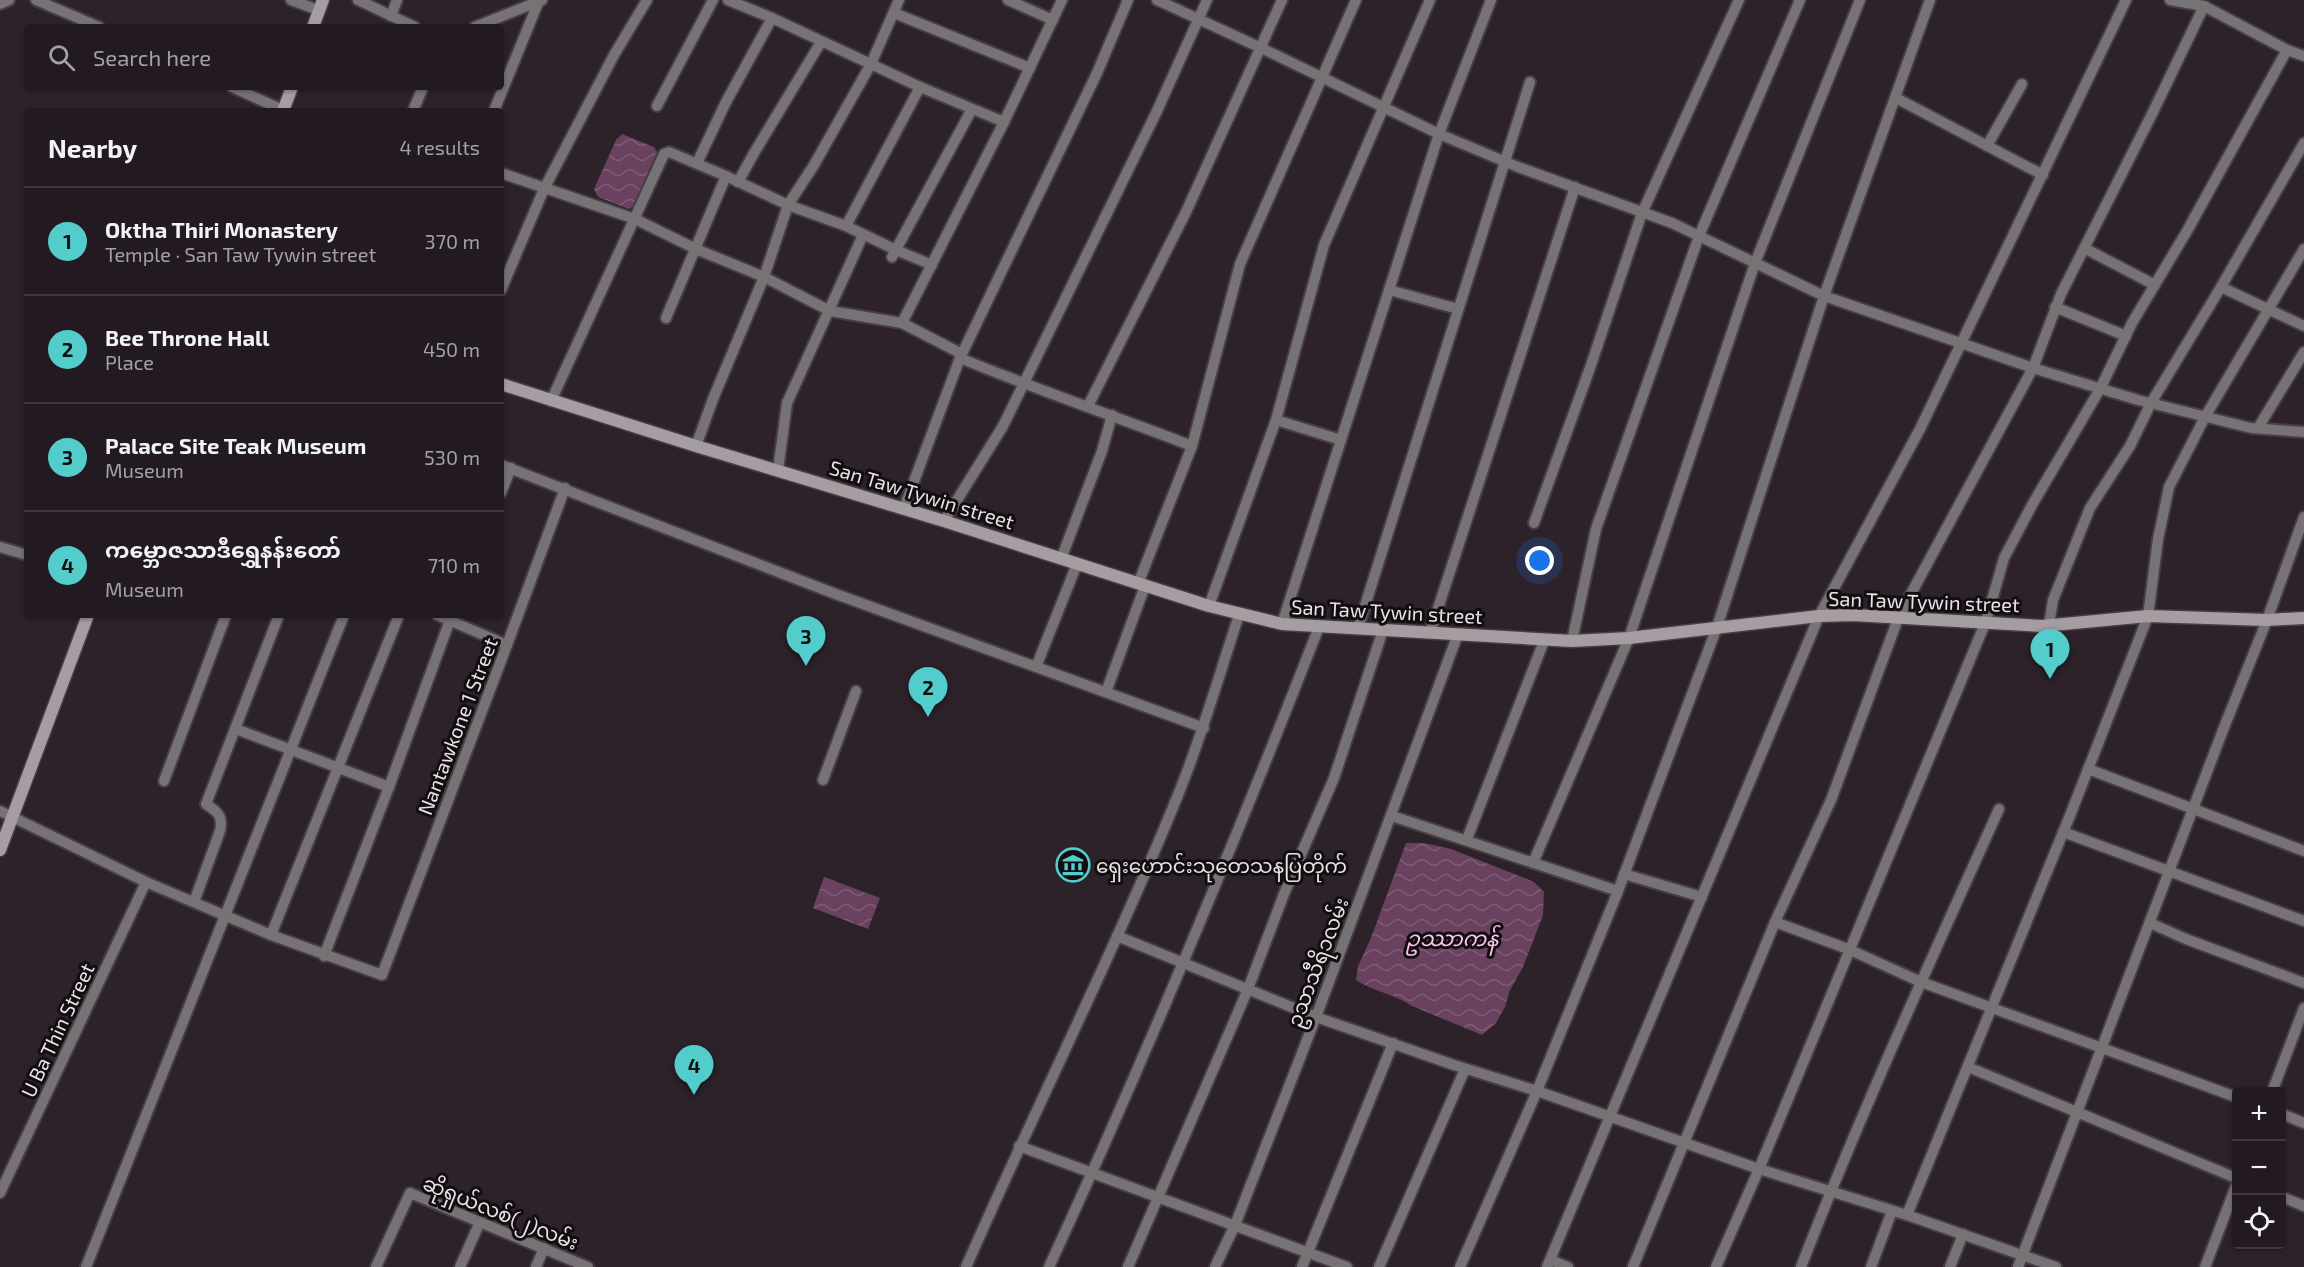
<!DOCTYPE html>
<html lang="en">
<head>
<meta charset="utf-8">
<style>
	:root { --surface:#221a20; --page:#2a2329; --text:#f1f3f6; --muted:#a2a1a5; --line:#3f383e; --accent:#53cdcb }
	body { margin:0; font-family:"Exo 2","Noto Sans Myanmar",sans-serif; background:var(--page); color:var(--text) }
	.controls { position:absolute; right:18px; bottom:18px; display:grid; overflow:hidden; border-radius:6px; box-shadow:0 2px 4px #0004 }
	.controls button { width:54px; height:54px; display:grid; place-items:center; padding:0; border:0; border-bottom:2px solid var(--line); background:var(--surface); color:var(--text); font:30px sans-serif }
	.you { position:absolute; left:1540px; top:561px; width:21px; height:21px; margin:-15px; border:4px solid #fff; border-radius:50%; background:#1a73e8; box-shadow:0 0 0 9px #1a73e833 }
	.badge { display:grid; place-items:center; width:39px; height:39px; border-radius:50%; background:var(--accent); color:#111; font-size:20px; font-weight:700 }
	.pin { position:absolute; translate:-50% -50px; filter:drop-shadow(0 2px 3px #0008) }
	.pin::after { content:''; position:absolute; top:32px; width:21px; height:18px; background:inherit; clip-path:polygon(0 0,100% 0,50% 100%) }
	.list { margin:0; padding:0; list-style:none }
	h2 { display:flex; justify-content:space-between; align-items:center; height:78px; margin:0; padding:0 24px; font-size:26px }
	h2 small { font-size:20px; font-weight:400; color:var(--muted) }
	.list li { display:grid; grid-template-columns:39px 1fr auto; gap:18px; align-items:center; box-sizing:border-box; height:108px; padding:0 24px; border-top:2px solid var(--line) }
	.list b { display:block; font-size:22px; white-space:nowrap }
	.list p { margin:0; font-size:20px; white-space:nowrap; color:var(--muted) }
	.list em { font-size:20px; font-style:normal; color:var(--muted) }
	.icon { flex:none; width:33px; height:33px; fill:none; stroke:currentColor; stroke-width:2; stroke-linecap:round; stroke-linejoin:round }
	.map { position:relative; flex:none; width:2304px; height:1267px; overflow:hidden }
	.search { position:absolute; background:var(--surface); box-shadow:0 2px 4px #0004; left:24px; top:24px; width:480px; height:66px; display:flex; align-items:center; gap:15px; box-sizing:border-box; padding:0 21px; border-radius:6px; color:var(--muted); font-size:22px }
	.panel { position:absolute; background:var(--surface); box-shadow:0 2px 4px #0004; left:24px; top:108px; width:480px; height:510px; border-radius:6px }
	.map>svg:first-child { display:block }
</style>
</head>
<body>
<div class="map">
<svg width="2304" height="1267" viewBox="0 0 2304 1267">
	<defs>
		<pattern id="water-waves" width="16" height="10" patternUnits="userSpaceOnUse" patternTransform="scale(1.5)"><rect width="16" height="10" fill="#6a4260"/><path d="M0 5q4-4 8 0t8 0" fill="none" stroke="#7f5d77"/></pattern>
	</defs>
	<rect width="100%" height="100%" fill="#2d222a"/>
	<g fill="url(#water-waves)">
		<path d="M622,134L654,147L657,152L634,206L629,209L598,197L594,189L616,140Z"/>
		<path d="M1406,843H1424L1451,849L1534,882L1544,892L1543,915L1523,967L1510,990L1505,1007L1496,1023L1482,1035L1412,1006C1395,994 1374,992 1356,980L1358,966L1371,938Z"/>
		<path d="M824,877L880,898L868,929L813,908Z"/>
	</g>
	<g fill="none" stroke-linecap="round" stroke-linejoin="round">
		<g stroke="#473d44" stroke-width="14">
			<g id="street">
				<path d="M36,0L99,27"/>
				<path d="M291,0L318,10"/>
				<path d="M358,0L415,27"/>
				<path d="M728,0L772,18L920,87L1004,122"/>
				<path d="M1008,0L1053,20"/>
				<path d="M1157,0L1259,47L1439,134L1518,167L1672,223L1824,296L2033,368L2138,400L2251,428L2304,432"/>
				<path d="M2170,0L2204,6L2287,50L2304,56"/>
				<path d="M0,4L9,0"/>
				<path d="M894,13L1030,68"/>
				<path d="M391,16L397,0"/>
				<path d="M475,27L542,0"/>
				<path d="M232,87L285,111"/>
				<path d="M920,87L846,226L896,250L932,265"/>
				<path d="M1896,98L2043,175"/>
				<path d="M657,106L713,0"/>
				<path d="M413,111L423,87"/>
				<path d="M494,111L538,3"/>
				<path d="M1987,146L2022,84"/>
				<path d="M697,163L726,102L772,18"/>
				<path d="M501,173L635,219L696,249L764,277L830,311L902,323L962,354"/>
				<path d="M738,182L754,153L821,42"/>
				<path d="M2084,248L2155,285"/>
				<path d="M892,257L972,109"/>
				<path d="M2221,287L2304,326"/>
				<path d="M501,290L544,189L614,55L647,0"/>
				<path d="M1389,290L1458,309"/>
				<path d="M2055,307L2126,336"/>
				<path d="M666,318L726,176"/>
				<path d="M902,323L1004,122L1062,0"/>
				<path d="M960,358C1037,390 1115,416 1192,446"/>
				<path d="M551,401L664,154L669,152L726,176L788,205L846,226"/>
				<path d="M1088,406L1186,212L1282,0"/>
				<path d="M1276,420L1341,440"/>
				<path d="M2258,428L2304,352"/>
				<path d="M696,446L713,399L764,277L788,205L814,165L871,64L899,0"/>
				<path d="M501,465L833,593L1204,728"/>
				<path d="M778,470L787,403L863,235"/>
				<path d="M501,493L511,468"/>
				<path d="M904,508L960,358L1097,73L1128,0"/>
				<path d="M944,521L1003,426L1157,111L1207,0"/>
				<path d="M1534,523L1590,368L1642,213L1739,0"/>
				<path d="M0,547L27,555"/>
				<path d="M1061,559L1102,451L1112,415"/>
				<path d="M1138,584L1192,446L1240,264L1356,0"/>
				<path d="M1209,606L1276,420L1324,245L1430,0"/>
				<path d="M437,615L507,645"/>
				<path d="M1282,624L1439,134L1491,0"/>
				<path d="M2049,625L2053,600L2090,508L2130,446L2151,403L2221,287L2304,143"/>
				<path d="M1358,628L1530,82"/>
				<path d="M1430,633L1575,187"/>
				<path d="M1572,641L1596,529L1699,236L1800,0"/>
				<path d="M1036,667L1077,564"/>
				<path d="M1106,692L1145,586"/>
				<path d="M236,729L389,787"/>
				<path d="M2088,769L2304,851"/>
				<path d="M823,780L856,691"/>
				<path d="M164,781L226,615"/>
				<path d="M0,811L146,882L271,935L382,975L507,645L565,488"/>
				<path d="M1392,816L1618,891"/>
				<path d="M2063,832L2304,921"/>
				<path d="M1467,839L1544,641"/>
				<path d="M1533,863L1629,638L1755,263L1860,0"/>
				<path d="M1624,874L1702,897"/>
				<path d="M194,902L220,831C223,816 218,812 206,804L279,615"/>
				<path d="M1775,922L1848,949L1921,982L2236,1097"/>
				<path d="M2150,923L2186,939L2304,983"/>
				<path d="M271,935L399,615"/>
				<path d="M1117,936L1316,1017L1454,1065L1537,1091L1759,1169L1907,1215L2056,1267"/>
				<path d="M324,956L389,787L450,620"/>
				<path d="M1968,1067L2236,1178"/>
				<path d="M2272,1092L2304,1008"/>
				<path d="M2282,1114L2304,1123"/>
				<path d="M1019,1146L1347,1267"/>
				<path d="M0,1193L146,882"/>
				<path d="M2282,1197L2304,1206"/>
				<path d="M1907,1215L2071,813L2148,616L2158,539L2169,487L2205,417L2304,249"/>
				<path d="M1551,1260L1568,1267"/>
				<path d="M86,1267L344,615"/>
				<path d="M376,1267L410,1193L588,1267"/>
				<path d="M460,1267L480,1222"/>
				<path d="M536,1267L544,1248"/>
				<path d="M966,1267C1035,1109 1113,955 1178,795C1202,736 1219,675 1239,615"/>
				<path d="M1049,1267C1146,1057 1235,842 1319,627"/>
				<path d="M1128,1267L1248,989L1284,894L1334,778L1383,630"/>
				<path d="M1215,1267L1235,1225L1316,1017L1458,634"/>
				<path d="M1302,1267L1393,1043"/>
				<path d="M1379,1267L1465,1069"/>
				<path d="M1460,1267L1537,1091L1618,891L1717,627L1824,296L1930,0"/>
				<path d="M1547,1267L1819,616L1920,429L2126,0"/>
				<path d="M1633,1267L1775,922L1831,800L1899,616L2033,368L2061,294L2153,112L2204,6"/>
				<path d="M1716,1267L1759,1169L1986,621L2004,558L2032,505L2100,389L2132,323L2187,231L2287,50"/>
				<path d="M1801,1267C1861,1112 1931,960 1999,809"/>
				<path d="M1871,1267L1892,1211"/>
				<path d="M1950,1267L1963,1234"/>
				<path d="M2018,1267L2223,730L2267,620L2304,517"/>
				<path d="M2205,1267L2236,1186"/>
			</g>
		</g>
		<g stroke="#473d44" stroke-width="15">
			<g id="secondary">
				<path d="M313,27L323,0"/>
				<path d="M283,111L292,87"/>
				<path d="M501,384L696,446L944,521L1209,606L1282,624L1572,641L1629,638L1819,616L1853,615L2042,626L2148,616L2267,620L2304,618"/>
				<path d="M0,850L88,615"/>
			</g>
		</g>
		<use href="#street" stroke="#777275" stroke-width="10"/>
		<use href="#secondary" stroke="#a69da3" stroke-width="12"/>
	</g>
	<defs>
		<g id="museum-ring" transform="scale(1.725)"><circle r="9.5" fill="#120d11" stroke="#53cdcb" stroke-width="1.5"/><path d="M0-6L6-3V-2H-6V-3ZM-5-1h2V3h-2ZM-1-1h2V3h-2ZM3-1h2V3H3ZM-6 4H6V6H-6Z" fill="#53cdcb"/></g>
	</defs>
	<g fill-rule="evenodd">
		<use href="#museum-ring" x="1073" y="865"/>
	</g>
	<g text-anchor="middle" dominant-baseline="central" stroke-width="6" stroke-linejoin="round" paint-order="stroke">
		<g font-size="20" fill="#e9e2e7" stroke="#120d11">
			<text transform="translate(922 494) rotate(17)">San Taw Tywin street</text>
			<text transform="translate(1924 601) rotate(2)">San Taw Tywin street</text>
			<text transform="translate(1387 611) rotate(3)">San Taw Tywin street</text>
			<text transform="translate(457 726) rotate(-69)">Nantawkone 1 Street</text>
			<text transform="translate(1317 962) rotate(-69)">ဥသာသီရိ၁လမ်း</text>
			<text transform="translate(57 1030) rotate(-65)">U Ba Thin Street</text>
			<text transform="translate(501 1212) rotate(22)">ဆိုရှယ်လစ်(၂)လမ်း</text>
		</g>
		<g font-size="20" fill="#e9e2e7" stroke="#120d11" text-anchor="start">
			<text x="1096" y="865">ရှေးဟောင်းသုတေသနပြတိုက်</text>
		</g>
		<g font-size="21" font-style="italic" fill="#fac3ea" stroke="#120d11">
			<text x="1452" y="937">ဥဿာကန်</text>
		</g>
	</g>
</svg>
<div class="controls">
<button>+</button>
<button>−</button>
<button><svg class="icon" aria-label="locate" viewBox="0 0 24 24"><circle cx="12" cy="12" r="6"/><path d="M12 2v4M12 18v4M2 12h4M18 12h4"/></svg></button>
</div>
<div class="you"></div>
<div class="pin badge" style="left:2050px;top:679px">1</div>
<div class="pin badge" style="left:928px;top:717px">2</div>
<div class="pin badge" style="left:806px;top:666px">3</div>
<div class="pin badge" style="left:694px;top:1095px">4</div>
<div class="search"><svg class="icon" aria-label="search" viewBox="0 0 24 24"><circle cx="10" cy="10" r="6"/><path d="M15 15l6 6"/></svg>Search here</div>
<section class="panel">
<h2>Nearby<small>4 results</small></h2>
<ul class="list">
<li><span class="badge">1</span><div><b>Oktha Thiri Monastery</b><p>Temple · San Taw Tywin street</p></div><em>370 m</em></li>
<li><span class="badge">2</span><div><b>Bee Throne Hall</b><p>Place</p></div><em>450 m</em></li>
<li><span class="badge">3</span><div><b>Palace Site Teak Museum</b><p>Museum</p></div><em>530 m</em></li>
<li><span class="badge">4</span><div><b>ကမ္ဘောဇသာဒီရွှေနန်းတော်</b><p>Museum</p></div><em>710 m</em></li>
</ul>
</section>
</div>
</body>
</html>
